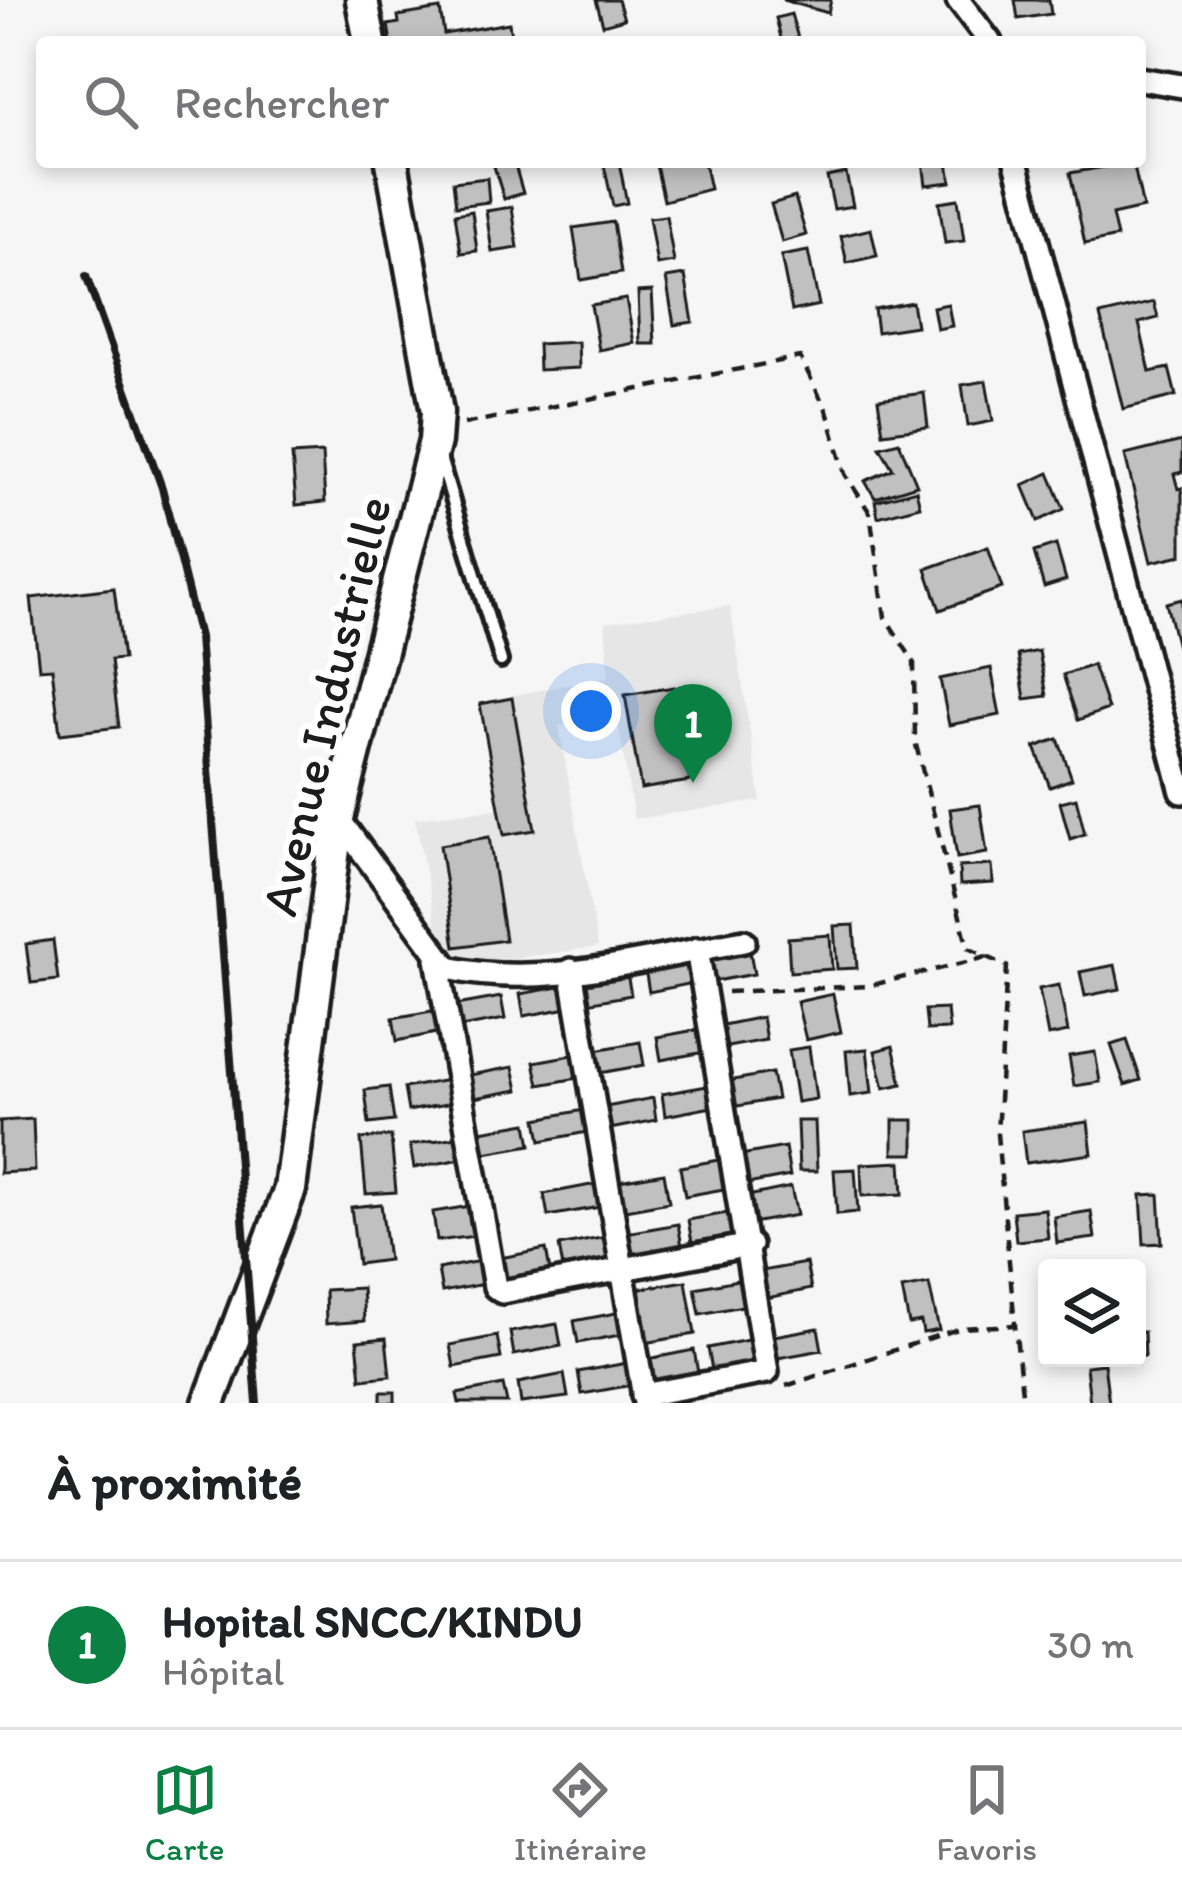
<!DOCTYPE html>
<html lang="fr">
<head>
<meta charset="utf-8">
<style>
	:root { --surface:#fff; --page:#f6f6f6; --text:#202124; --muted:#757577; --line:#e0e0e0; --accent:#0b8043 }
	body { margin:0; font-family:Itim,sans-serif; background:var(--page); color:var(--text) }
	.controls { position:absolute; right:36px; bottom:36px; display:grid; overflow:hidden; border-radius:12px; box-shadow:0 6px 18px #0003 }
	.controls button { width:108px; height:108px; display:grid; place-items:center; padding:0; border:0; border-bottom:3px solid var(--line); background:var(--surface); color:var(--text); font:60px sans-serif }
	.you { position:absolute; left:591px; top:711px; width:42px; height:42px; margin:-30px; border:9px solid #fff; border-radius:50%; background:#1a73e8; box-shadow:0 0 0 18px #1a73e833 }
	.badge { display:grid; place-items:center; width:78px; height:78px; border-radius:50%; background:var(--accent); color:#fff; font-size:39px; font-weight:700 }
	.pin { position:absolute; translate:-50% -99px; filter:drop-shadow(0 3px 6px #0008) }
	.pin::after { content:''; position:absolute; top:63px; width:42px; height:36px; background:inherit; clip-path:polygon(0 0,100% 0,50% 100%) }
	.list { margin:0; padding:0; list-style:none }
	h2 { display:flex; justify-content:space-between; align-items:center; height:156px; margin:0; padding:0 48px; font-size:51px }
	h2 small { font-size:39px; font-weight:400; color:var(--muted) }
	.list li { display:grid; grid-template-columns:78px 1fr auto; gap:36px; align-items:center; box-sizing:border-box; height:168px; padding:0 48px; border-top:3px solid var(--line) }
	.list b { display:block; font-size:45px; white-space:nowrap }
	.list p { margin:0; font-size:39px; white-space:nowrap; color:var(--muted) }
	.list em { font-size:39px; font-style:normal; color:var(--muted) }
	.icon { flex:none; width:66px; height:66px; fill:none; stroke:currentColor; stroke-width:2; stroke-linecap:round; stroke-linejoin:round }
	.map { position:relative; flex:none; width:1182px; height:1403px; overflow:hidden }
	.search { position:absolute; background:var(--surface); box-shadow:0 6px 18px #0003; left:36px; right:36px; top:36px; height:132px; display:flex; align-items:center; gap:30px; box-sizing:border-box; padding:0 42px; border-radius:12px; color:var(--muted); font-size:45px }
	.sheet { height:324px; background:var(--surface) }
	nav { display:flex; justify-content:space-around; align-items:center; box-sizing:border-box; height:168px; border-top:3px solid var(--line); background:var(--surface); font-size:33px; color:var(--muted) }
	nav a { display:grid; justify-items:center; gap:6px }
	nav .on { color:var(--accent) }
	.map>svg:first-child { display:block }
</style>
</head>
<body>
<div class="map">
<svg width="1182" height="1403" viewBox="0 0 1182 1403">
	<rect width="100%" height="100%" fill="#f6f6f6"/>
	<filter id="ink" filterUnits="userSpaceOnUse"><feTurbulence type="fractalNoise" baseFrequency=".00833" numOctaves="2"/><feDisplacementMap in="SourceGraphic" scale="24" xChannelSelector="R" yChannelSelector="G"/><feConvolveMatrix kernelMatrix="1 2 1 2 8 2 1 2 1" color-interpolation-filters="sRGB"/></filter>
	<g filter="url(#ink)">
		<path fill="#e6e6e6" d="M730,606L761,801L634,819L617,716L559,726L598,947L444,968L415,818L504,808L489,700L609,677L605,622Z"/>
		<g fill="#c0c0c0" stroke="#1c1c1c" stroke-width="3">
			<path d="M596,0H618L624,19L603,25Z"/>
			<path d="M783,0H831L828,13Z"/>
			<path d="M1015,0H1049L1051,14L1018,19Z"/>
			<path d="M440,9L444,34L509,23L512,42H391L388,25L399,23L398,16Z"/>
			<path d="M791,14L798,38L782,42L776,18Z"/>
			<path d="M514,162L523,193L504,199L493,163Z"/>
			<path d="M619,162L627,203L613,206L604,165Z"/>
			<path d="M668,162H704L710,189L664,201L656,165Z"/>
			<path d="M923,162H948L951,182L926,185Z"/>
			<path d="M1133,162L1143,208L1112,215L1117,237L1085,244L1070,173Z"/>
			<path d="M846,173L853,206L834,209L827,177Z"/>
			<path d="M487,178L489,202L456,206L453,182Z"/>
			<path d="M795,197L806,235L782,242L771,204Z"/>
			<path d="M958,199L964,241L945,243L939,202Z"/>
			<path d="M512,207L518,248L492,252L486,211Z"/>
			<path d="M472,211L477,251L461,253L455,214Z"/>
			<path d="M666,216L674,262L657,265L649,218Z"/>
			<path d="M613,222L621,273L581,280L573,228Z"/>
			<path d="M871,229L877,256L847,263L841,236Z"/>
			<path d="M808,251L819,305L792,311L781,256Z"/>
			<path d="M685,275L693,322L674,325L666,278Z"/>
			<path d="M652,291L655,344H640L638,292Z"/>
			<path d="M626,299L634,343L599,350L591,305Z"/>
			<path d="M912,302L916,326L877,332L874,309Z"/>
			<path d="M1154,302L1158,318L1139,323L1150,372L1169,368L1176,396L1123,409L1100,315Z"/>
			<path d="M948,304L952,326L937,329L933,307Z"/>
			<path d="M578,342L579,368L539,370L538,344Z"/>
			<path d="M986,381L993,421L968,426L962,385Z"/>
			<path d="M924,393L928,427L883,433L878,399Z"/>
			<path d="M1182,441V472L1174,474L1178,489L1182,488V555L1151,562L1125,455Z"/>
			<path d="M899,442L917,485L875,498L865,481L893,469L880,447Z"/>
			<path d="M322,453L325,502L296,505L292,455Z"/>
			<path d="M1049,473L1064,509L1038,521L1023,485Z"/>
			<path d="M916,490L920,506L878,517L875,501Z"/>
			<path d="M1056,545L1066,580L1044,587L1034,552Z"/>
			<path d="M988,547L1002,588L940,610L926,569Z"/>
			<path d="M114,588L123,659L111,660L119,727L60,734L52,668L39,669L31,598Z"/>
			<path d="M1182,599V667L1166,603Z"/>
			<path d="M1039,651L1047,696L1025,699L1018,655Z"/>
			<path d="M1093,665L1108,709L1078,720L1063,675Z"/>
			<path d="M991,668L1000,715L949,725L940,679Z"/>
			<path d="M674,687L690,781L641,789L625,695Z"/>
			<path d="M512,698L535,830L504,835L480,704Z"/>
			<path d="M1058,739L1072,779L1050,787L1035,747Z"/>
			<path d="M1076,798L1085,834L1070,839L1060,802Z"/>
			<path d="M980,805L987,853L957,858L950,809Z"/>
			<path d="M489,837L505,940L455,947L440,845Z"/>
			<path d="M992,865L993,883L960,885L959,867Z"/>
			<path d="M854,925L857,968L837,969L834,926Z"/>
			<path d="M830,935L832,969L790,972L788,938Z"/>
			<path d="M53,940L58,980L31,983L26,944Z"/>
			<path d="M750,951L754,974L710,982L706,960Z"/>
			<path d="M689,961L693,983L649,992L645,969Z"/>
			<path d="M1115,965L1120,989L1085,996L1080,972Z"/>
			<path d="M627,973L631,995L587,1003L583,981Z"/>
			<path d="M1059,985L1068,1032L1048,1036L1039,989Z"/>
			<path d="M565,986L568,1008L524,1016L520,994Z"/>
			<path d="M833,994L841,1032L806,1040L797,1002Z"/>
			<path d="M501,997L505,1019L461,1027L457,1005Z"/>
			<path d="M947,1009L949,1029L927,1030L925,1010Z"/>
			<path d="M437,1010L441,1032L397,1041L393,1018Z"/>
			<path d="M762,1017L766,1040L722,1048L718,1026Z"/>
			<path d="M701,1029L705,1052L661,1060L657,1037Z"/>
			<path d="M1127,1040L1141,1080L1125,1085L1111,1045Z"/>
			<path d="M640,1042L644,1065L600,1073L596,1050Z"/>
			<path d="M893,1046L902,1084L884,1088L875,1051Z"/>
			<path d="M809,1047L816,1099L797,1102L789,1050Z"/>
			<path d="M867,1049L872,1093L850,1096L846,1051Z"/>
			<path d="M1095,1052L1100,1082L1074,1086L1069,1056Z"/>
			<path d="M578,1054L583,1077L539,1085L534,1062Z"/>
			<path d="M513,1067L518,1090L474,1098L470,1075Z"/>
			<path d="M772,1073L777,1099L732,1107L728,1081Z"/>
			<path d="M448,1080L452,1103L408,1111L404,1088Z"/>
			<path d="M713,1085L717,1106L665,1116L662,1094Z"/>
			<path d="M389,1087L394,1121L369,1124L365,1090Z"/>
			<path d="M653,1098L656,1120L605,1130L601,1108Z"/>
			<path d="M589,1109L592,1131L541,1141L537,1119Z"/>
			<path d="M33,1119L35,1171L0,1173V1121Z"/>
			<rect x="893" y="1120" width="21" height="34"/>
			<path d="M797,1121H815L817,1171H799Z"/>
			<path d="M1088,1122L1092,1154L1026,1163L1022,1131Z"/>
			<path d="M527,1123L531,1145L479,1154L475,1132Z"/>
			<path d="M391,1136L396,1192L366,1194L361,1139Z"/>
			<path d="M462,1136L466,1158L414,1168L410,1145Z"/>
			<path d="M785,1147L790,1176L747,1184L741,1155Z"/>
			<path d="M724,1159L729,1188L685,1196L680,1167Z"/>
			<path d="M901,1162L903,1194L862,1196L861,1164Z"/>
			<path d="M855,1169L858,1212L837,1214L834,1170Z"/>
			<path d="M664,1173L669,1202L625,1210L619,1181Z"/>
			<path d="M596,1184L600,1207L548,1216L544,1194Z"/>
			<path d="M791,1187L797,1215L752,1223L748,1196Z"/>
			<path d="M1159,1194L1162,1243L1144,1244L1141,1195Z"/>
			<path d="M381,1204L388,1260L358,1264L351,1207Z"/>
			<path d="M470,1206L475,1236L437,1241L433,1212Z"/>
			<path d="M1045,1209L1048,1238L1016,1241L1013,1212Z"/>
			<path d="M739,1211L743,1233L692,1242L688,1220Z"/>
			<path d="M1091,1211L1095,1238L1057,1243L1054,1217Z"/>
			<path d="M678,1224L682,1246L630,1255L626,1233Z"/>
			<path d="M611,1236L615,1258L563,1268L559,1246Z"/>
			<path d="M546,1249L550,1271L499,1281L495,1259Z"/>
			<path d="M480,1261L484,1284L442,1292L438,1269Z"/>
			<path d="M806,1263L811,1289L767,1298L762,1271Z"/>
			<path d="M748,1278L753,1304L700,1314L695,1288Z"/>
			<path d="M686,1281L695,1334L645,1343L636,1289Z"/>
			<path d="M929,1284L939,1330L923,1333L921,1322L909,1324L902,1289Z"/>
			<path d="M362,1288L364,1321L326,1324L325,1290Z"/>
			<path d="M621,1312L625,1334L578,1343L574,1321Z"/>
			<path d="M557,1324L561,1346L514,1355L510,1332Z"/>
			<path d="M818,1328L822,1350L778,1358L774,1336Z"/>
			<path d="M1137,1332H1144L1145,1356L1137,1357Z"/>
			<path d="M497,1336L501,1358L454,1367L450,1345Z"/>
			<path d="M386,1338L390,1376L361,1379L357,1341Z"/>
			<path d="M758,1338L762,1361L712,1370L708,1348Z"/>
			<path d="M694,1350L698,1373L652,1381L648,1359Z"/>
			<path d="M627,1363L632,1385L582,1394L578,1372Z"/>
			<path d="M1104,1364L1109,1403H1090L1086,1366Z"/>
			<path d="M564,1374L568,1397L521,1403L518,1383Z"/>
			<path d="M503,1385L507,1403H459L457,1394Z"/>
			<rect x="381" y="1392" width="14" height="11"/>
		</g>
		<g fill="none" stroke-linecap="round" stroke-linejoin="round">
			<g stroke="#1c1c1c" stroke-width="20">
				<path id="lane" d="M440,458L501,661"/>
			</g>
			<g stroke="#1c1c1c" stroke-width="30">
				<g id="street">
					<path d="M958,0L990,42"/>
					<path d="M1140,79L1182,86"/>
					<path d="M1016,162L1182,792"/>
					<path d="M338,818L448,968C543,990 651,957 744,941"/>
					<path d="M437,959L495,1287L502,1292L750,1245"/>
					<path d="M571,970L645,1403"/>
					<path d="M643,1395L767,1372L697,949"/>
				</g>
			</g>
			<g stroke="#1c1c1c" stroke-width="39">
				<g id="secondary">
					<path d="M362,0L370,42"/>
					<path d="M209,1403L290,1189L338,818L435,441L437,412L392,162"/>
				</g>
			</g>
			<g stroke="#1c1c1c" stroke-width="4.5" stroke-dasharray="12 9" stroke-linecap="butt">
				<path d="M464,424L800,357L827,411L845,474L870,513L885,617L914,662L915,741L968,948L1007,966L997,1134L1015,1325"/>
				<path d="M727,992L868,986L987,957"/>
				<path d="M786,1386L961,1328L1015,1325L1023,1403"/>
			</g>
			<use href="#lane" stroke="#fff" stroke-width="10"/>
			<use href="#street" stroke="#fff" stroke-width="21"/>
			<use href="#secondary" stroke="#fff" stroke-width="30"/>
			<path stroke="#1c1c1c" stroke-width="8" d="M86,276L162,488L199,637L257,1403"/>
		</g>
	</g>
	<g text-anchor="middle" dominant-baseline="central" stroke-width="12" stroke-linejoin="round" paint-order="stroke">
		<g font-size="51" fill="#1c1c1c" stroke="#fff">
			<text transform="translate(326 706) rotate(-77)">Avenue Industrielle</text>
		</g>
	</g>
</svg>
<div class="controls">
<button><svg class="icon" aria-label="layers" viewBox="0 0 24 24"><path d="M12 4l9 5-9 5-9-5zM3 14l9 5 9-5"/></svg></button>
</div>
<div class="you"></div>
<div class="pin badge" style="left:693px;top:783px">1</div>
<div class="search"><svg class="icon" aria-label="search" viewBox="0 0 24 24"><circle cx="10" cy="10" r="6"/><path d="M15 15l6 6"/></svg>Rechercher</div>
</div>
<section class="sheet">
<h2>À proximité<small></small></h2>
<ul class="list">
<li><span class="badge">1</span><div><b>Hopital SNCC/KINDU</b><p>Hôpital</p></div><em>30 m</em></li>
</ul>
</section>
<nav>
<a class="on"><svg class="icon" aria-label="map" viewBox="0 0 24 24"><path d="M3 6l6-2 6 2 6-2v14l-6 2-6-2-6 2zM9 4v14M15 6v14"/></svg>Carte</a>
<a><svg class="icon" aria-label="directions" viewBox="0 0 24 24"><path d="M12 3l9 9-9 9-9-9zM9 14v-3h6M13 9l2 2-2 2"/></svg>Itinéraire</a>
<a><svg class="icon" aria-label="saved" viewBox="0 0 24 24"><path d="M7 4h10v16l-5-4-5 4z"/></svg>Favoris</a>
</nav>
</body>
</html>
